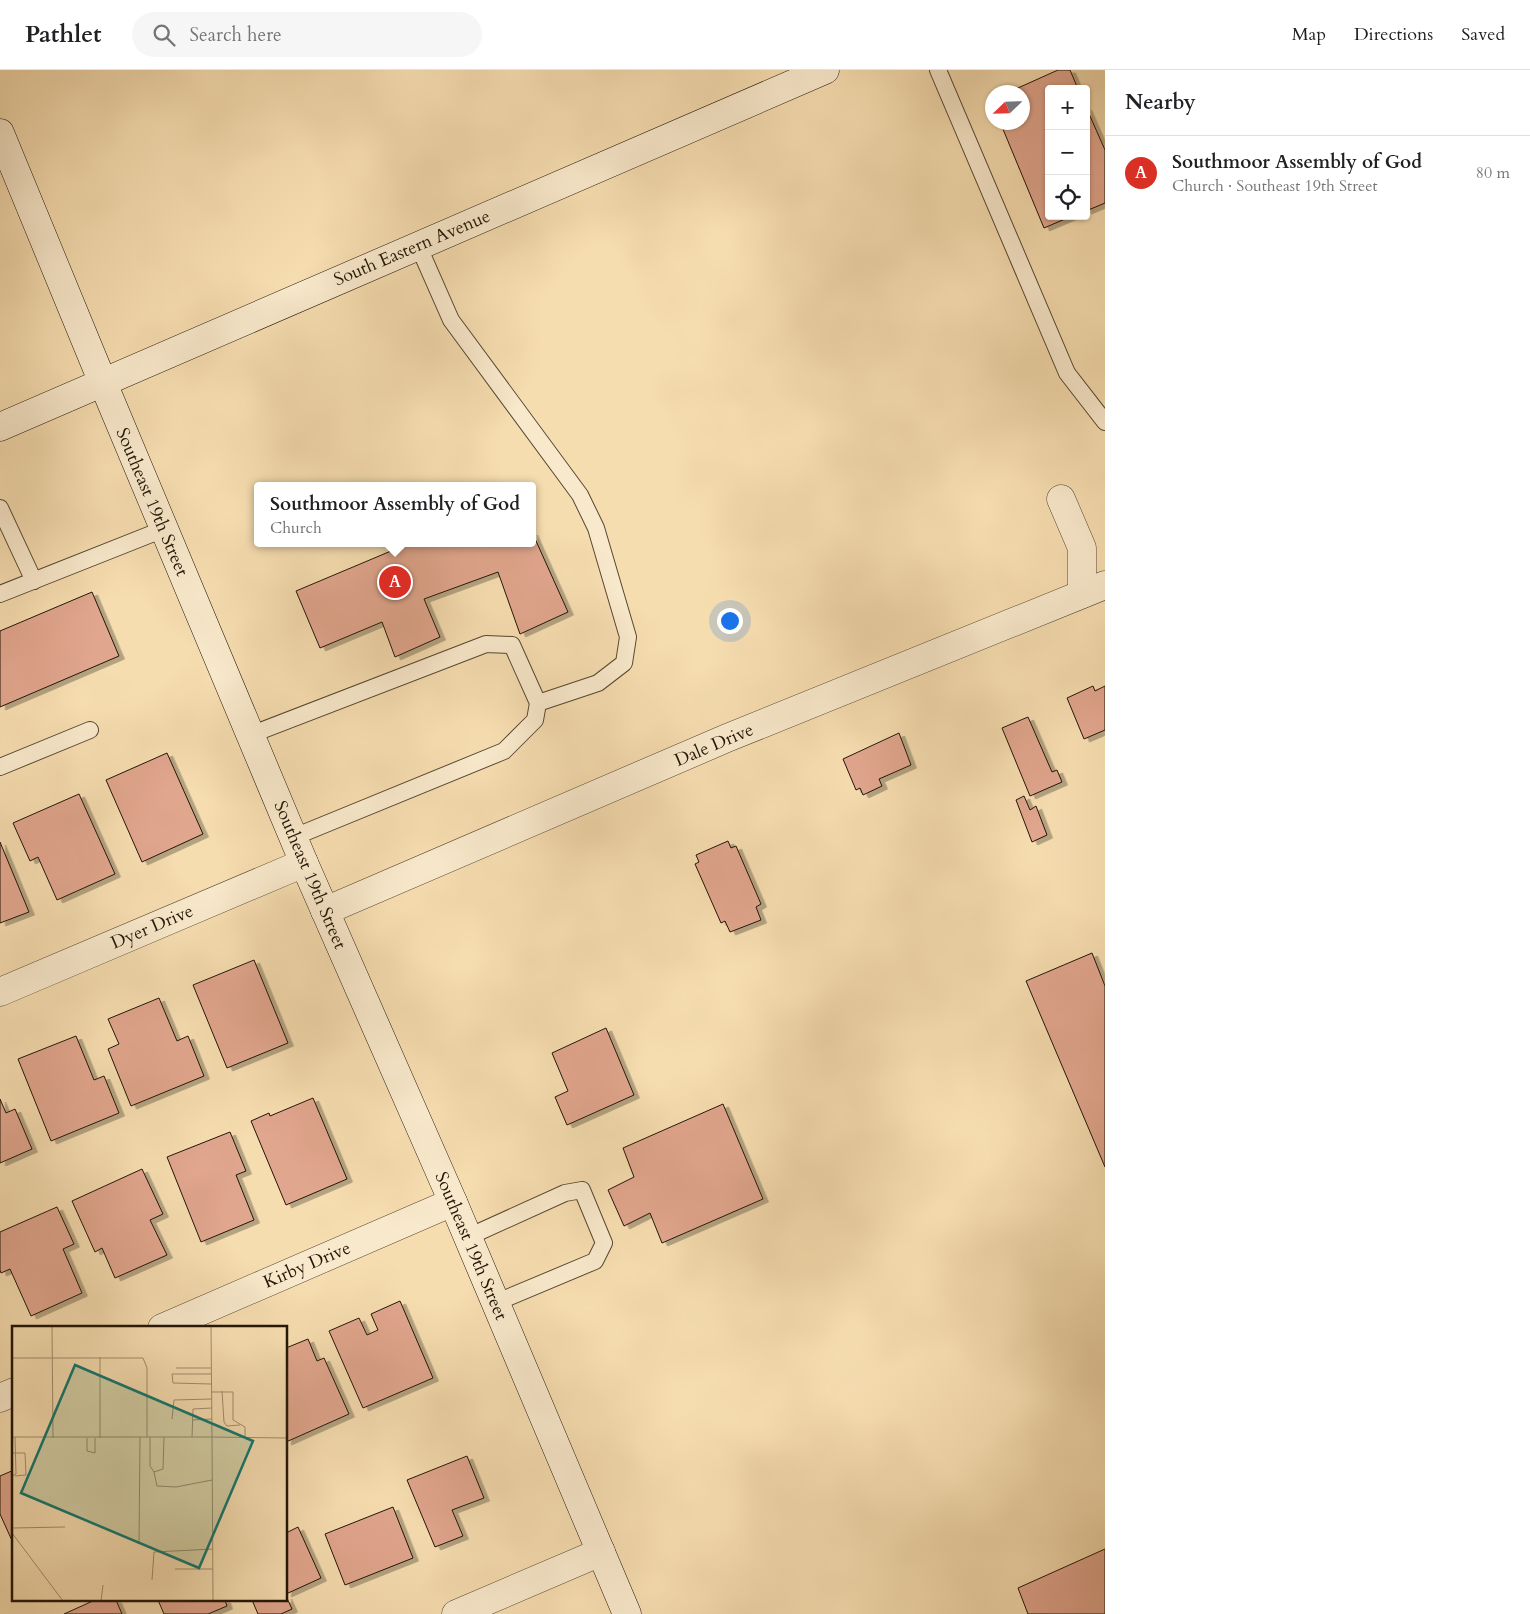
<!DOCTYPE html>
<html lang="en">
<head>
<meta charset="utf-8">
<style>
	:root { --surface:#fff; --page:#f6f6f6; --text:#202124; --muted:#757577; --line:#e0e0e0; --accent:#d93025 }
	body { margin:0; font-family:Cardo,serif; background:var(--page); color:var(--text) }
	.controls { position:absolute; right:15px; top:15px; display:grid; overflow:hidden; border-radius:5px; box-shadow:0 1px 4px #0004 }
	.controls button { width:45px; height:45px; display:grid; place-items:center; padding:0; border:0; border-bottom:1px solid var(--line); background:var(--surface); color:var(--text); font:25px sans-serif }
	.compass { position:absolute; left:985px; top:15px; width:45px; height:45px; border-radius:50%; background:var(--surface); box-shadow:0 1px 4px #0004; rotate:247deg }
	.you { position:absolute; left:729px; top:550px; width:18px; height:18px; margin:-12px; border:4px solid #fff; border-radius:50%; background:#1a73e8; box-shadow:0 0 0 8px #1a73e833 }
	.badge { display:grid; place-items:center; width:32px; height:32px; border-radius:50%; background:var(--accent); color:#fff; font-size:16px; font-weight:700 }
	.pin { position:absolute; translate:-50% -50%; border:2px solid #fff; box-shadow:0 1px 5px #0006 }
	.popup { position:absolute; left:254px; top:412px; width:282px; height:65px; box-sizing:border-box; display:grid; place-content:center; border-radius:5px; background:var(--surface); filter:drop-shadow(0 1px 4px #0005); font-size:16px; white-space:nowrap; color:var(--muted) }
	.popup b { font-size:19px; color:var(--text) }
	.popup::after { content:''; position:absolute; left:50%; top:100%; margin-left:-10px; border:10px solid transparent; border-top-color:var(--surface) }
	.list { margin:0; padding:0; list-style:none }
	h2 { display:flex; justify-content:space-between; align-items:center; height:65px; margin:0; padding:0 20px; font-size:21px }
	h2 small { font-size:16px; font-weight:400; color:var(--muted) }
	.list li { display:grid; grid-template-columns:32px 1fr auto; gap:15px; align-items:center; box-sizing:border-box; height:75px; padding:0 20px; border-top:1px solid var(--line) }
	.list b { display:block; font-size:19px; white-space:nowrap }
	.list p { margin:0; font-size:16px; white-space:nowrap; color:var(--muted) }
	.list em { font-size:16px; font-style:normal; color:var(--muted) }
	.icon { flex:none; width:28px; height:28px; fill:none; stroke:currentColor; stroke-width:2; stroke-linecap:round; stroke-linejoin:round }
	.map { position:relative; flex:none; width:1105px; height:1544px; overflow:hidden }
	header { display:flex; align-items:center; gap:30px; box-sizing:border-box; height:70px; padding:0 25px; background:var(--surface); border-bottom:1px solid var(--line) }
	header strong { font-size:24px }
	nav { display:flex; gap:28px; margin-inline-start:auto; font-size:18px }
	.search { width:350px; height:45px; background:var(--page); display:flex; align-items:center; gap:12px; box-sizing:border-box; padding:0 18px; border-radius:28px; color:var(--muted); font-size:19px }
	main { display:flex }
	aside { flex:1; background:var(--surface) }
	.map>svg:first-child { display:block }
</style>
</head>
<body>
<header>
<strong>Pathlet</strong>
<div class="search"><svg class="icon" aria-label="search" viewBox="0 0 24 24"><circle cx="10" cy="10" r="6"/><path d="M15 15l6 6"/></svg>Search here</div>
<nav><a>Map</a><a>Directions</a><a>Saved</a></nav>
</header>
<main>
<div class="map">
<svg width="1105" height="1544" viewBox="0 0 1105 1544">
	<defs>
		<filter id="shadow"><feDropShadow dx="5.5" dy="3" stdDeviation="0" flood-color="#0004"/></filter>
	</defs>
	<rect width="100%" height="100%" fill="#f6ddb0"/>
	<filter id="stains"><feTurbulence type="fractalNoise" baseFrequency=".004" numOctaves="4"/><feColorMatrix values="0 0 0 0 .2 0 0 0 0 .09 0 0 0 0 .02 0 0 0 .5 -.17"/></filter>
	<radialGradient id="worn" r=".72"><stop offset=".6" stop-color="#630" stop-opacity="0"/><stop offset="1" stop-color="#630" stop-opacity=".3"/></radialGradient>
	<g fill="#e1a68e" stroke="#211506" filter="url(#shadow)">
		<path d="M1058,0H1070L1078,19H1049V146H1072L1044,158L1000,52H1022V22H1009Z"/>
		<path d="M1086,37L1105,80V133L1086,141Z"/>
		<path d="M532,462L568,542L520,564L498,502L424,529L440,567L395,587L382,552L320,578L296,521L410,473H532Z"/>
		<path d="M92,522L119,586L0,637V561Z"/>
		<path d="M1093,616L1095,621L1105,616V660L1084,669L1067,628Z"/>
		<path d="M1028,647L1052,702L1057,700L1062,712L1030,726L1002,658Z"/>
		<path d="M899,663L911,695L879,709L882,716L863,725L860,718L856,720L843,689Z"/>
		<path d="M167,683L203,764L142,792L106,710Z"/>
		<path d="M79,724L115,804L57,830L38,787L30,791L13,753Z"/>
		<path d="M1024,726L1030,740L1036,736L1047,765L1032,772L1016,730Z"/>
		<path d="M728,771L731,778L736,776L761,834L756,837L761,850L730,862L725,851L721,853L695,794L699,792L696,785Z"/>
		<path d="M0,772L29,842L0,853Z"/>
		<path d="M1092,883L1105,916V1097L1026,911Z"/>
		<path d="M254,890L288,973L227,998L193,915Z"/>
		<path d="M159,928L177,971L188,966L204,1006L131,1036L108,979L119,974L108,949Z"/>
		<path d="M606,958L634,1025L567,1055L555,1027L568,1021L552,983Z"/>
		<path d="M76,966L94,1010L104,1006L119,1043L51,1071L18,989Z"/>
		<path d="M313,1028L347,1109L286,1135L251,1051L269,1043L270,1046Z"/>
		<path d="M0,1029L6,1043L15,1039L32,1079L0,1093Z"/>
		<path d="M723,1034L763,1129L662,1173L650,1143L624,1156L608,1120L634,1107L623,1078Z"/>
		<path d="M230,1062L246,1101L236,1105L254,1150L201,1172L167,1087Z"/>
		<path d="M142,1099L163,1144L150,1150L167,1185L115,1208L102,1178L95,1182L72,1131Z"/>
		<path d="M57,1137L74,1174L63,1179L82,1223L31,1246L10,1199L1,1203L0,1200V1162Z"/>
		<path d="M400,1231L433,1308L363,1338L329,1261L359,1248L367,1265L378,1260L371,1244Z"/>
		<path d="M308,1269L317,1291L324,1288L349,1344L286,1372V1278Z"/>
		<path d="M467,1386L484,1428L452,1440L463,1466L435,1477L407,1410Z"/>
		<path d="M14,1400V1475L0,1444V1406Z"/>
		<path d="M393,1437L413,1488L345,1515L325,1464Z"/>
		<path d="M298,1457L321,1508L286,1524V1463Z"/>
		<path d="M1105,1479V1544H1028L1018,1518Z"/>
		<path d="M286,1526L292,1539L281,1544H258L252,1530H286Z"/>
		<path d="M95,1530H116L122,1544H64Z"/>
		<path d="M158,1530H225L227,1536L208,1544H164Z"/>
	</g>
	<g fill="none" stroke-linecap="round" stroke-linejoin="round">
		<g stroke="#564730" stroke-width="18">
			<g id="lane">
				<path d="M938,0L1067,303L1105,352"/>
				<path d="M418,175L451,250L580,425L596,458L628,567L624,593L598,613L538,633"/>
				<path d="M0,438L34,511"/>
				<path d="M0,524L164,459"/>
				<path d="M250,665L486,574L512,575L538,633L535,650L504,681L294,767"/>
				<path d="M0,697L90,660"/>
				<path d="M468,1167L565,1123L582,1120L604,1173L595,1191L495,1233"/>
			</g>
		</g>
		<g stroke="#564730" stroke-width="29">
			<g id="street">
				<path d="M1061,429L1082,478V524"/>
				<path d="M325,841L727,668L1105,515"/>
				<path d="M0,922L304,793"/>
				<path d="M162,1258L453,1132"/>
				<path d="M0,1328L14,1322"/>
				<path d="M456,1544L601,1482"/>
			</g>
		</g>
		<g stroke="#211506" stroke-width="29">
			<g id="secondary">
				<path d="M0,63L103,313L304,793L453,1132L627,1544"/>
				<path d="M0,357L825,0"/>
			</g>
		</g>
		<use href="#lane" stroke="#f9e9cc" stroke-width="16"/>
		<use href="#street" stroke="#f9e9cc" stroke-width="28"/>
		<use href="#secondary" stroke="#f9e9cc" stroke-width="28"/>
	</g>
	<g text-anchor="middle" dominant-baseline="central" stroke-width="4" stroke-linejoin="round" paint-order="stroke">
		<g font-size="18" fill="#211506" stroke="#f9e9cc">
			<text transform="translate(412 178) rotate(-23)">South Eastern Avenue</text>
			<text transform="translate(152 432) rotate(67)">Southeast 19th Street</text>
			<text transform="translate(714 675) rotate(-23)">Dale Drive</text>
			<text transform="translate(310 805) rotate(67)">Southeast 19th Street</text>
			<text transform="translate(152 857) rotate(-23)">Dyer Drive</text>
			<text transform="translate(471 1176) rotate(67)">Southeast 19th Street</text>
			<text transform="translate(307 1195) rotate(-23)">Kirby Drive</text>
		</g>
	</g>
	<g transform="translate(12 1256)">
		<rect width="275" height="275" fill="#f6ddb0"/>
		<path fill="none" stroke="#a18d6c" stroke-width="1" d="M40,0L41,112M88,31V112M0,32H131L135,42V111M164,42H199M199,48H160L161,57L199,58M210,65L212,96L215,100L228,99M200,66H221V94L233,101V112M160,93L162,74L200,73M180,94L200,93M0,111H200L199,0M138,111V140L142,146L151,143L152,111M180,111L181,83L200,82M75,112V125L83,127V112M0,127H13L14,149L3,150M142,146L145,160L164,161L200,154M0,150L4,148L3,111M0,202L53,201M0,207L51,275M127,218L128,111M163,243H201M140,254L142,226L201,223M89,275L91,259M201,275L200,111L275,112"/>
		<path fill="#0f766e" fill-opacity="0.15" stroke="#0f766e" stroke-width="2.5" d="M63,39L241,115L187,242L9,167Z"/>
		<rect width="275" height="275" fill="none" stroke="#211506" stroke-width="2.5"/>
	</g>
	<rect width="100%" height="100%" filter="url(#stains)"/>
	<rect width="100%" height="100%" fill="url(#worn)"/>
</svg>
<div class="controls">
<button>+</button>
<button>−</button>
<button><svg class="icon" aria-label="locate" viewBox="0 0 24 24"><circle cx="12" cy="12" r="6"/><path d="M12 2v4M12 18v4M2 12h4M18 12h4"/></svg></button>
</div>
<svg class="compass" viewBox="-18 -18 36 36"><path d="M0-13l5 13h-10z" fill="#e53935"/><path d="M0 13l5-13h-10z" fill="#757577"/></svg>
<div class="you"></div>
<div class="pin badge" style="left:395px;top:512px">A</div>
<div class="popup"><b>Southmoor Assembly of God</b>Church</div>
</div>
<aside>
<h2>Nearby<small></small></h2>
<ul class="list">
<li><span class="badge">A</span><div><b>Southmoor Assembly of God</b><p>Church · Southeast 19th Street</p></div><em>80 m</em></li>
</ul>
</aside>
</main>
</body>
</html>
